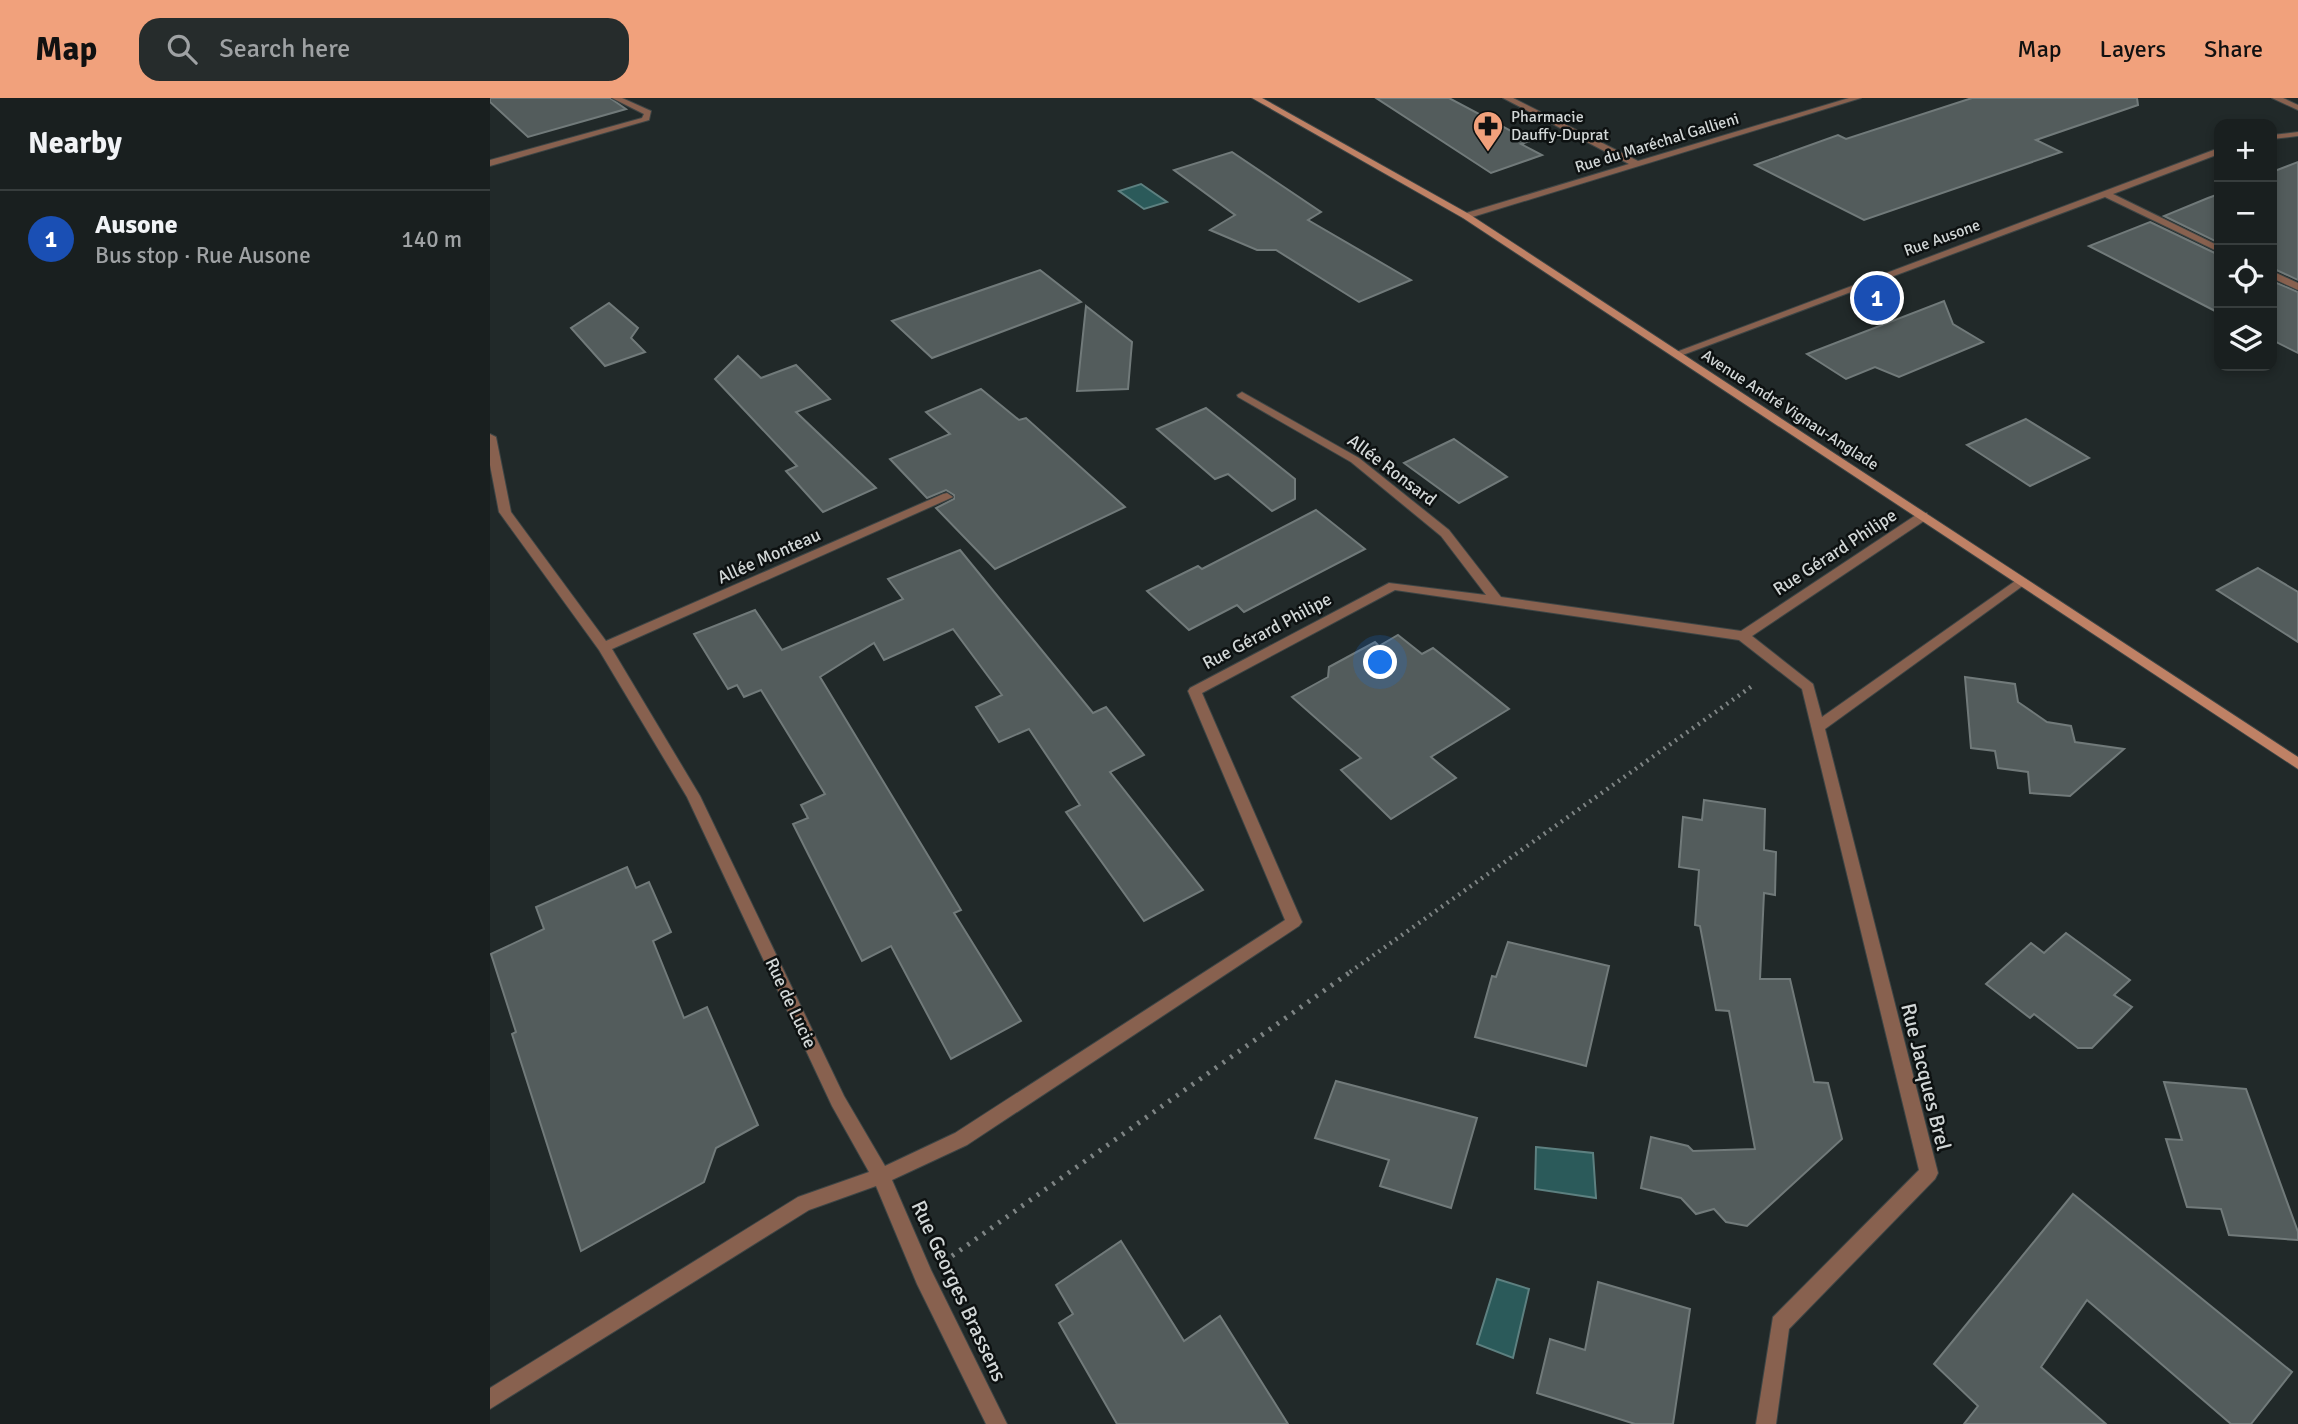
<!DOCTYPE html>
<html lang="en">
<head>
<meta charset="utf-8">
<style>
	:root { --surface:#191f1f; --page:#262c2c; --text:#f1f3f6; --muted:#9fa2a4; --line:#373d3d; --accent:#f1a17c }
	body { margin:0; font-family:Signika,sans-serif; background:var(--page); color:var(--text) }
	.controls { position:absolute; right:21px; top:21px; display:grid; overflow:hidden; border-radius:14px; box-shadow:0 4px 10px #0003 }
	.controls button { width:63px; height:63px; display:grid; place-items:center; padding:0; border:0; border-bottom:2px solid var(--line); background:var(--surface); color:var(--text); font:35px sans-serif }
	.you { position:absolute; left:891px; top:565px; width:24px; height:24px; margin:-18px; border:5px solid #fff; border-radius:50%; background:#1a73e8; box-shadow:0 0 0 10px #1a73e833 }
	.badge { display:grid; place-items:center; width:46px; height:46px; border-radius:50%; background:var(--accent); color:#fff; font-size:23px; font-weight:700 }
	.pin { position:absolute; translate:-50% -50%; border:4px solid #fff; box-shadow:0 2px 7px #0006 }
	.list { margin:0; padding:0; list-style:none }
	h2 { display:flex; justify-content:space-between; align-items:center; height:91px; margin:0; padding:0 28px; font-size:30px }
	h2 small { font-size:23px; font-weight:400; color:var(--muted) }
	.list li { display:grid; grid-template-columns:46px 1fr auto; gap:21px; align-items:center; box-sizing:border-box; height:98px; padding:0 28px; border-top:2px solid var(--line) }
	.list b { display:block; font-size:26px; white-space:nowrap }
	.list p { margin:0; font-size:23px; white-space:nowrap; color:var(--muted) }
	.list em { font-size:23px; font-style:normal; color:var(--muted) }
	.icon { flex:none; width:38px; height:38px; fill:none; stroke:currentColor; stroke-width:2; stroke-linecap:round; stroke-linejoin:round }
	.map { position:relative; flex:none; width:1808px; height:1326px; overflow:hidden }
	header { display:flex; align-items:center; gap:42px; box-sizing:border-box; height:98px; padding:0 35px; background:var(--accent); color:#111 }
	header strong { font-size:33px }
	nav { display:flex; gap:38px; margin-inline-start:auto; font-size:24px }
	.search { width:490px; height:63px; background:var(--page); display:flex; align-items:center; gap:18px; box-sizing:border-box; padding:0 24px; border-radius:21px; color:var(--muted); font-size:26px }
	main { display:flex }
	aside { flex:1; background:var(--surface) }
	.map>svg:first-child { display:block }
</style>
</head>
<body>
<header>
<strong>Map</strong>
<div class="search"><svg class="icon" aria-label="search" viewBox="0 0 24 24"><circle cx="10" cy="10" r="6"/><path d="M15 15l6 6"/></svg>Search here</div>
<nav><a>Map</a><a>Layers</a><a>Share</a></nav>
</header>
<main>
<aside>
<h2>Nearby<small></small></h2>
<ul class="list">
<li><span class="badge" style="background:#1a4fb4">1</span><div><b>Ausone</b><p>Bus stop · Rue Ausone</p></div><em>140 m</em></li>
</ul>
</aside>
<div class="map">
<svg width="1808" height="1326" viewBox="0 0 1808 1326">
	<rect width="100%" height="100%" fill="#212929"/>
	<g fill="#2b5a5a" stroke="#5d8080" stroke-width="2">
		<path d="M651,86L677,104L654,111L629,93Z"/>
		<path d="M1046,1049L1103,1055L1106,1100L1045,1091Z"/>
		<path d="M1007,1181L1039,1191L1023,1260L987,1246Z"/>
	</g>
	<g fill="#535c5c" stroke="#717a7a" stroke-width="2">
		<path d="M0,0H120L136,11L38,39L0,4Z"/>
		<path d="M886,0H959L1040,43L1031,46L1052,57L1001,75Z"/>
		<path d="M1482,0H1647L1648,7L1546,42L1571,54L1374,122L1265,67L1348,37L1356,41Z"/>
		<path d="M742,54L831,114L818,122L921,182L869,204L786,152H767L720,132L745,117L684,72Z"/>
		<path d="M1808,64V182L1782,170V74Z"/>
		<path d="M1729,96V145L1674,118L1718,100Z"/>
		<path d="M1660,124L1729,157V215L1599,148Z"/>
		<path d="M550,172L591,204L442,260L402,223Z"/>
		<path d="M1782,183L1808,194V255L1782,242Z"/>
		<path d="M1454,203L1463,226L1493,244L1409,279L1385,269L1356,281L1317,256Z"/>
		<path d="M119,205L148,230L141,240L155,254L115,268L81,230Z"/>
		<path d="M596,208L642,244L638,291L587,293Z"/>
		<path d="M248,258L271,280L306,267L340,301L306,314L386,390L333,414L296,373L307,368L225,281Z"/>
		<path d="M491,291L529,322L536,320L635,409L505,471L446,410L464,401V397L456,392L437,400L400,361L460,336L436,314Z"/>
		<path d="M716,310L805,381V401L782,413L738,376L725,381L667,331Z"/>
		<path d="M1536,321L1599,360L1540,388L1477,347Z"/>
		<path d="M964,341L1017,379L969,405L914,365Z"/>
		<path d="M826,412L875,451L754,514L747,507L699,532L657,493L708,468L712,471Z"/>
		<path d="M470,452L603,615L616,609L654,657L620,674L713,792L654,823L576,714L590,707L539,631L509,644L486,609L512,597L463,531L394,562L384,545L330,579L471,812L464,815L531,923L461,961L401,848L372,863L303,726L318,720L311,707L335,696L271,592L254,599L247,587L238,591L204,536L265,512L292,552L413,501L398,481Z"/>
		<path d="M1768,470L1808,494V544L1727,492Z"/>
		<path d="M908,537L932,556L943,550L1019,611L941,659L966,680L901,721L851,672L871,660L802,599L838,579L839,569L885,544L889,548Z"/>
		<path d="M1475,579L1525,586L1528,604L1557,624L1581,628L1585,644L1634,651L1580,698L1540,695L1538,674L1508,670L1505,653L1481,650Z"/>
		<path d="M1214,702L1275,711L1274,752L1286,754L1285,797L1274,795L1270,881H1300L1324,984L1338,985L1352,1041L1257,1128L1236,1124L1224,1111L1206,1116L1191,1100L1151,1090L1161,1039L1198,1048L1203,1053L1265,1051L1239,913L1226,912L1210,828L1205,827L1209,772L1189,769L1193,719L1212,722Z"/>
		<path d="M137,769L146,790L159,784L181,834L163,843L194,920L217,909L268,1027L226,1050L214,1084L91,1153L22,936L26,934L1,856L54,831L46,809Z"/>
		<path d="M1576,835L1640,882L1624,897L1642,909L1602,950H1588L1544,916L1540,920L1496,886L1541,845L1554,855Z"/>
		<path d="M1018,844L1119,868L1096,968L985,939L1002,878L1006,879Z"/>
		<path d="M846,983L987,1020L961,1110L890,1088L899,1062L825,1040Z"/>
		<path d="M1674,984L1756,991L1808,1134V1142L1739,1137L1731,1111L1697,1109L1676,1041L1692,1042Z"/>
		<path d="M1583,1096L1802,1274L1761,1326H1741L1597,1202L1551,1269L1616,1326H1474L1488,1308L1444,1266Z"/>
		<path d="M631,1143L694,1243L730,1218L798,1326H627L569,1225L583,1216L566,1187Z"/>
		<path d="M1108,1184L1200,1211L1183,1326H1145L1047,1295L1060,1241L1095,1252Z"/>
	</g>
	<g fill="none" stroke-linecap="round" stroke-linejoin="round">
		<g stroke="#3d4545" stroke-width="2">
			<g id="street">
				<path d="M122,0H132L161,13L159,22L0,68V62L152,20L154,16Z"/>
				<path d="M1013,0H1023L1148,63L1359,0H1371L979,120H973V116L1139,66Z"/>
				<path d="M1782,0H1793L1808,7V12Z"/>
				<path d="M1808,34V38L1782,41V37Z"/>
				<path d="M1729,50V56L1623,96L1729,148V154L1615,99L1190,258L1186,259L1181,256Z"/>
				<path d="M1782,173L1808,185V192L1782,180Z"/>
				<path d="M752,294L869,360L959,432L1011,499L1251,533L1429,415H1437V421L1262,538L1323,586L1332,619L1528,481H1536L1538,484L1335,631L1448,1075L1445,1081L1299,1231L1286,1326H1266L1283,1219L1429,1072L1312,591L1249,542L905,492L712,595L812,824L809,828L477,1047L402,1082L441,1172L517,1326H496L427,1186L386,1088L319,1112L0,1311V1290L308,1099L379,1074L342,1008L197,699L109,552L9,414L0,367V336L6,339L21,414L116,543L453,396L457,395L463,399L122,551L210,698L354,998L395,1068L465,1035L795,822L698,593L700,590L899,485L996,497L951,438L861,364L748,299L747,297Z"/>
			</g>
		</g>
		<g stroke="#3d4545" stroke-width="2">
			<path id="secondary" d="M762,0H772L979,116L1808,659V671L973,120Z"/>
		</g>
		<path stroke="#7e8484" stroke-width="4.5" stroke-dasharray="2 5" stroke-linecap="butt" d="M860,874L1265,586"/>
		<path stroke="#7e8484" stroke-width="5" stroke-dasharray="2.5 7" stroke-linecap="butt" d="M462,1158L863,872"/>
		<use href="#street" fill="#88614f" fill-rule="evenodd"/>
		<use href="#secondary" fill="#bf8165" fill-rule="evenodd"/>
	</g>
	<defs>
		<g id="pharmacy-pin" transform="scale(1.575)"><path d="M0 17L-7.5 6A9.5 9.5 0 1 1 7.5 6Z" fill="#f1a17c" stroke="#0d1111"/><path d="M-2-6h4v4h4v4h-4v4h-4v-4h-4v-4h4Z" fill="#111"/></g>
	</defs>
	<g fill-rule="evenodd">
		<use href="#pharmacy-pin" x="998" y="28"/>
	</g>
	<g text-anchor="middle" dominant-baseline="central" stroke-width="5" stroke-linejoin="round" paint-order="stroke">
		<g font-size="16" fill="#d2d7d7" stroke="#0d1111" text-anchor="start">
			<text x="1021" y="19">Pharmacie<tspan x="1021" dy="18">Dauffy-Duprat</tspan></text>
		</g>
		<g font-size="16" fill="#d2d7d7" stroke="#0d1111">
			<text transform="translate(1167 45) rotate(-17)">Rue du Maréchal Gallieni</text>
			<text transform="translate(1452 140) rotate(-20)">Rue Ausone</text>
			<text transform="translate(1300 312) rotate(33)">Avenue André Vignau-Anglade</text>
		</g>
		<g font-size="18" fill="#d2d7d7" stroke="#0d1111">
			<text transform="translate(902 372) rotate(37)">Allée Ronsard</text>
			<text transform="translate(1345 454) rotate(-33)">Rue Gérard Philipe</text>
			<text transform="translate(279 458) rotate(-24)">Allée Monteau</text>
			<text transform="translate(777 533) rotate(-28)">Rue Gérard Philipe</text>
			<text transform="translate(301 905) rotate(65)">Rue de Lucie</text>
		</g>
		<g font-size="21" fill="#d2d7d7" stroke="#0d1111">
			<text transform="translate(1436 979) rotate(76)">Rue Jacques Brel</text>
			<text transform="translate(469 1193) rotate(65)">Rue Georges Brassens</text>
		</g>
	</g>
</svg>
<div class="controls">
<button>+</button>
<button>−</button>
<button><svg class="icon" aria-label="locate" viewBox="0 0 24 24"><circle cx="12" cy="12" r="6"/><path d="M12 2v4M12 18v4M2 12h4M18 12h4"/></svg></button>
<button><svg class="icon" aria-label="layers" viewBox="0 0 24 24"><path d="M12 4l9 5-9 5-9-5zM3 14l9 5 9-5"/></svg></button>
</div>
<div class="you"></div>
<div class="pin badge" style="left:1387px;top:200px;background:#1a4fb4">1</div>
</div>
</main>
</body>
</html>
